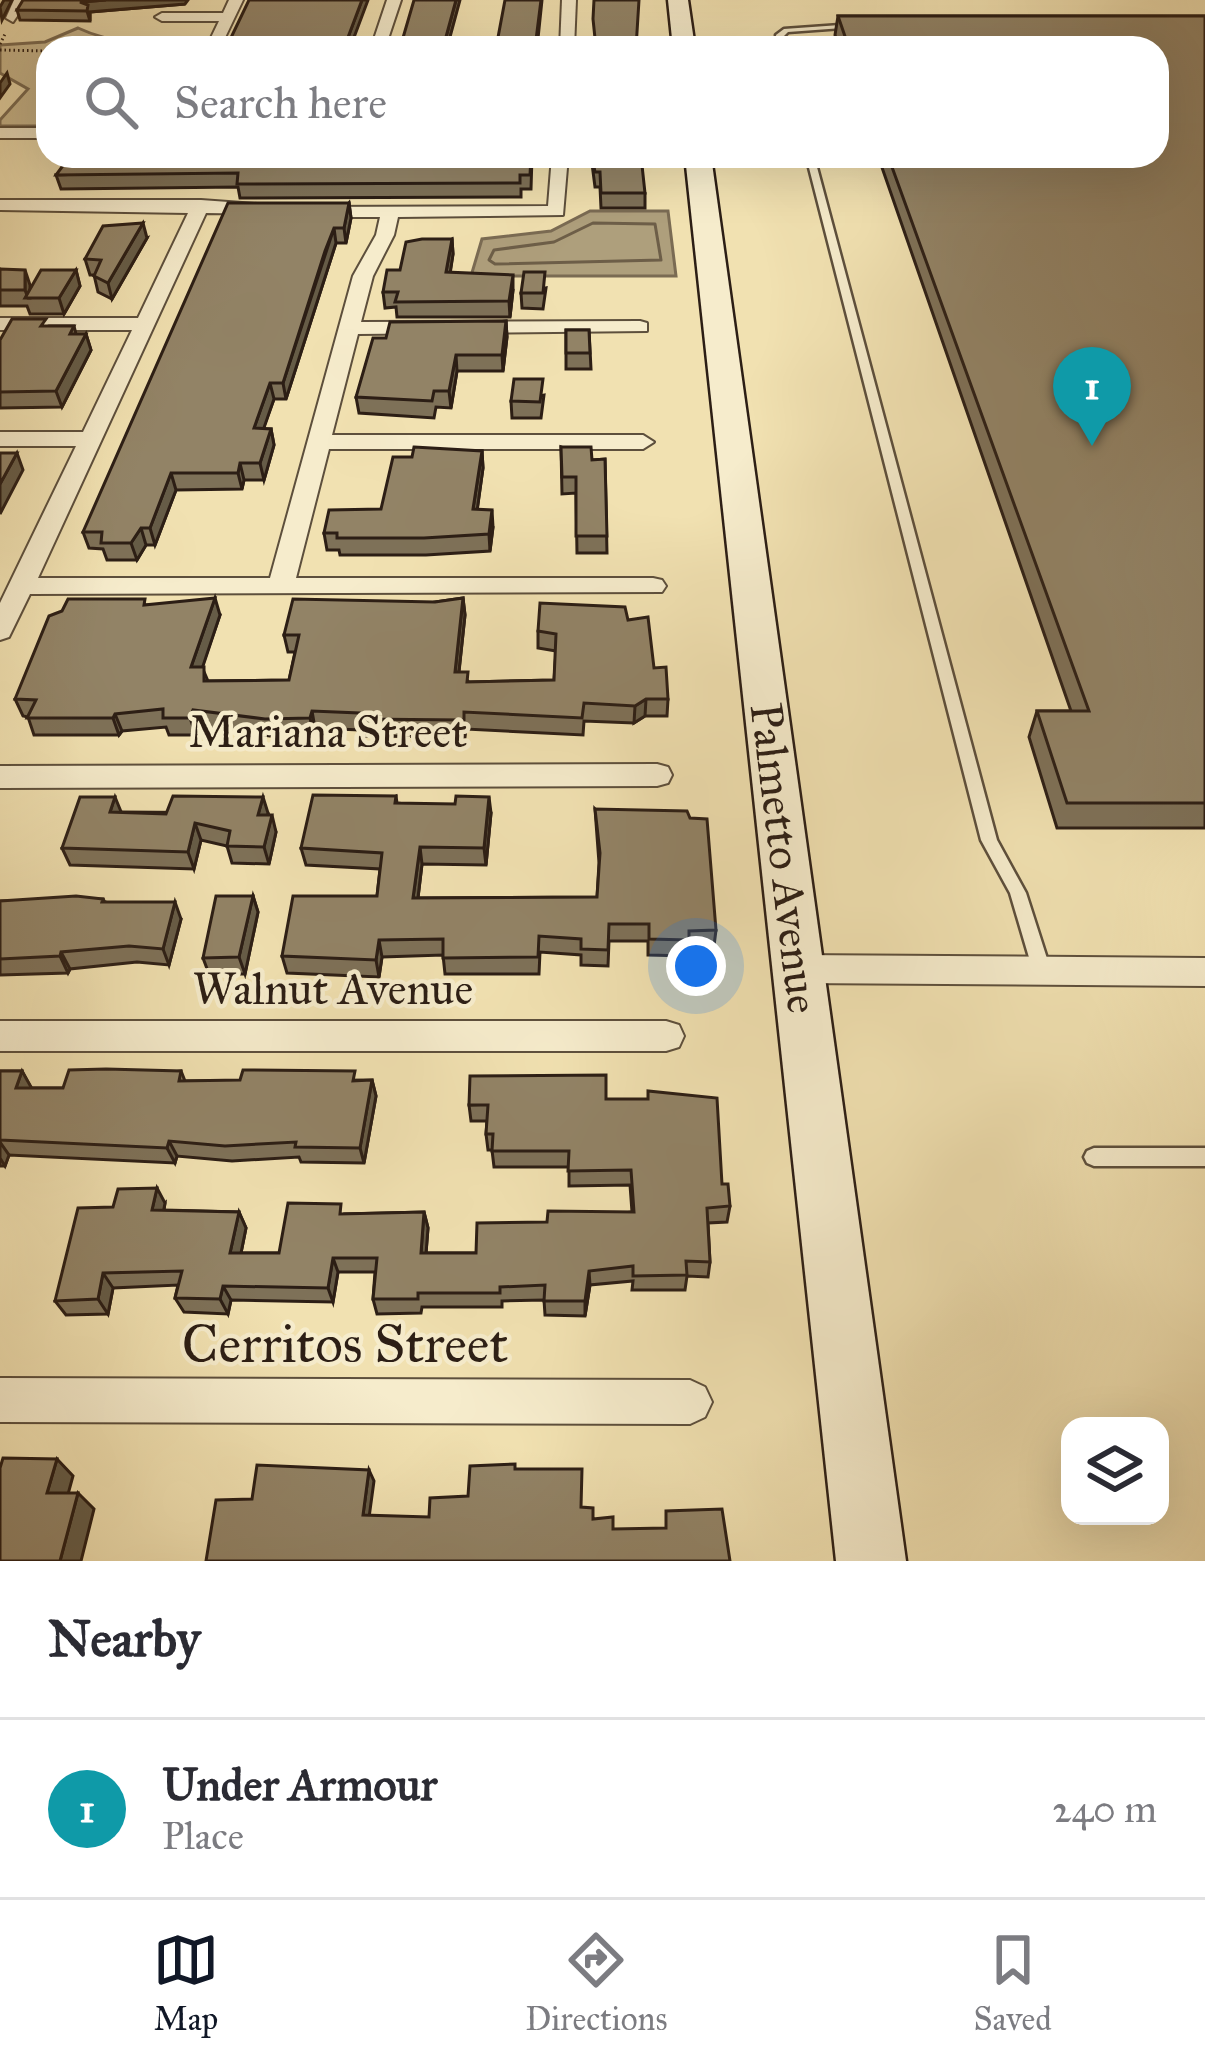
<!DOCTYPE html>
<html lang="en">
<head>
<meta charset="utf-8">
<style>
	:root { --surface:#fff; --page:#f2f2f3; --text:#2b2b33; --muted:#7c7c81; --line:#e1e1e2; --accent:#111827 }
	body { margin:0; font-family:"IM FELL Great Primer",serif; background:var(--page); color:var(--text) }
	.controls { position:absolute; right:36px; bottom:36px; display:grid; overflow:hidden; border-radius:24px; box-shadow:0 12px 48px #0002 }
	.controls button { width:108px; height:108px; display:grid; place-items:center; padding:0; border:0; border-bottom:3px solid var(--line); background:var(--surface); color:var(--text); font:60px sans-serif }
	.you { position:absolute; left:696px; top:966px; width:42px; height:42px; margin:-30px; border:9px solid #fff; border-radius:50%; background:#1a73e8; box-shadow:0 0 0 18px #1a73e833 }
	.badge { display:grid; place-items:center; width:78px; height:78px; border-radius:50%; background:var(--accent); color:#fff; font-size:39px; font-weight:700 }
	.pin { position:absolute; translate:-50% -99px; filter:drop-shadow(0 3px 6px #0008) }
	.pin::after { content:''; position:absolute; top:63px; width:42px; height:36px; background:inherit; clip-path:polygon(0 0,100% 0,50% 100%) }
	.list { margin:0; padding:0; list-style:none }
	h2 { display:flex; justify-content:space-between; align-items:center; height:156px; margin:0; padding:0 48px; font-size:51px }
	h2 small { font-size:39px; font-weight:400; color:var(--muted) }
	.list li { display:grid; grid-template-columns:78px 1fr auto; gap:36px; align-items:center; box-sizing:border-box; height:180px; padding:0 48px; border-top:3px solid var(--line) }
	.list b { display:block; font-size:45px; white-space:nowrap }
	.list p { margin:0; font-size:39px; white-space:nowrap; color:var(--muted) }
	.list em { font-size:39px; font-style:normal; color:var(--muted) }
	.icon { flex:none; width:66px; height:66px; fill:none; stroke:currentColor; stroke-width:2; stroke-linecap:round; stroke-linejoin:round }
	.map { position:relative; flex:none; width:1205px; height:1561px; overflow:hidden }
	.search { position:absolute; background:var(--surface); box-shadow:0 12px 48px #0002; left:36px; right:36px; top:36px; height:132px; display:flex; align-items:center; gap:30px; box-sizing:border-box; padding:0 42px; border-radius:36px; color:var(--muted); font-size:45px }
	.sheet { height:336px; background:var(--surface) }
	nav { display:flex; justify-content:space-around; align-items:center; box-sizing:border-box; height:168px; border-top:3px solid var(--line); background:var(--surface); font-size:33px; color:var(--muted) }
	nav a { display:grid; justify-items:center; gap:6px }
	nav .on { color:var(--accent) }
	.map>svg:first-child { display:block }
</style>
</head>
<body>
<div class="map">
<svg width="1205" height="1561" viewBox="0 0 1205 1561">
	<rect width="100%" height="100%" fill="#f1e1b1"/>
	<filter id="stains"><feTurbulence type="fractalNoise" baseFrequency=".00167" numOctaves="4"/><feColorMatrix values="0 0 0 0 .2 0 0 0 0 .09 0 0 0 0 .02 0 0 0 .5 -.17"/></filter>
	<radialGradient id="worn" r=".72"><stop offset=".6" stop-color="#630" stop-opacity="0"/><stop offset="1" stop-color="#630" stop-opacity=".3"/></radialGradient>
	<path fill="#d0c096" stroke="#7e6f56" stroke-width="3" d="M78,28C116,46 155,44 197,43L194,48H48V126H0V120L28,89L0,73V45L45,42Z"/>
	<path fill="#ae9f7c" stroke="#7a6b53" stroke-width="3" d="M590,211H668L676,276H471L482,239L551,231Z"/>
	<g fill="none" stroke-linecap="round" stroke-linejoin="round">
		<path stroke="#6d5e48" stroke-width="3" d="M593,223L655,224L661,260L495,264L489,260L494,250L554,242Z"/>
		<g stroke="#5d4f3c" stroke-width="5">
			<g id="lane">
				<path d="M854,24L856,27L788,32L784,36L786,48H778L776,35L784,29Z"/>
				<path d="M806,156H814L997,840L1026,893L1051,971L1048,976L1042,978L1036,976L1033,971L1010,893L981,840Z"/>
				<path d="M1094,1148H1205V1166H1094L1087,1163L1084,1157L1087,1151Z"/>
			</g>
		</g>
		<g stroke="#5d4f3c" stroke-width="4">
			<g id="street">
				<path d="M14,0H28L13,22L6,18Z"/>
				<path d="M229,0H243L220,48H206L219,21H162L155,17L162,13H223Z"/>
				<path d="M387,0H401L385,48H371Z"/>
				<path d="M562,0H576L574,48H560Z"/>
				<rect x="0" y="128" width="48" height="10"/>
				<path d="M552,156H568L563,215L398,217L394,235L373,276L361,322L640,321L647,323V331L358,334L332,435H643L654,442L643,449H329L296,578H653L662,580L666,586L662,592L30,594L9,637L0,640V603L76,446H0V432H83L132,330H0V318H138L188,213L0,210V200H201L270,205V213L264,214L206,213L38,578H270L353,276L376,235L380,217H312L303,212L312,207L548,206Z"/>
				<path d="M657,764L668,767L672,775L668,783L657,786L0,788V766Z"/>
				<path d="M798,955L1205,958V986L798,983L786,979L781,969L786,959Z"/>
				<path d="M0,1021H666L679,1025L684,1036L679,1047L666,1051H0Z"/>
				<path d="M0,1378L690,1380L705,1387L712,1402L705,1417L690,1424L0,1422Z"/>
			</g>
		</g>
		<g stroke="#2c1e15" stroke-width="5">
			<g id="secondary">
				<path d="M668,0H688L695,48H673Z"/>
				<path d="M685,156H711L906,1561H836Z"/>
			</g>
		</g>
		<g stroke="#2c1e15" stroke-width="3" stroke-dasharray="1.5 3" stroke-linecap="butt">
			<path d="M0,44L6,32"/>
			<path d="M0,50L48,51"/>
		</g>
		<use href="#lane" fill="#f6eccc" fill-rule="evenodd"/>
		<use href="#street" fill="#f6eccc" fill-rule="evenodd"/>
		<use href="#secondary" fill="#f6eccc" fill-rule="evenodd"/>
	</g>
	<g fill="#7e7158" stroke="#2c1e15" stroke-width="3">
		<path d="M185,4L90,12V21L20,20L17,10Z"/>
		<path d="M838,16H1205V828H1057L1029,737L1037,711H1071L878,156H1157V48H840L835,35Z"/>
		<path d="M532,156L531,189H521V197L240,198L238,187L61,189L56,175Z"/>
		<path d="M591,156L645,193V208H601L600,187H595Z"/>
		<path d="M349,203L351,218L346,243H336L286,399H274L263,429H271L274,445L264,480H244L242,489L176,490L155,545H146L137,560H107L103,549L89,548L83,532Z"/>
		<path d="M147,238L112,299L98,292L94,275H90L85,259Z"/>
		<path d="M452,239L453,254L450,272L513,290L510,317H397L396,307L385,308L383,292L400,270Z"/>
		<path d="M0,269L30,285V288L76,270L80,286L64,314H30L27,306H0Z"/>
		<path d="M546,288L543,309L522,308L521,293Z"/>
		<path d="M506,321L507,337L503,371H457L451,408L436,407L434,418L359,413L356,397L386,338Z"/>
		<path d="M49,326H74L76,334H86L91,350L62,407L0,408V340Z"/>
		<path d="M566,330H589L591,369H566Z"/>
		<path d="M544,395L541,418H512L511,401Z"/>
		<path d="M561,447L592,460L605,459L607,553H577L576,493L562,494Z"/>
		<path d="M482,451L483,468L477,510L493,527L490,551L426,555H340L339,550H327L324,533L381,509L412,457Z"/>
		<path d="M463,598L465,615L459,672L469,682L554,680L556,651L538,648V631L628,620L654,668L668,699L667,716H645L634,723L584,721L583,735L466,729L465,737L361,736L360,730L315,728L314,735L270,736L199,727L196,735H169L166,727L122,731L119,735H34L28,717L23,716L15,699L147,605L220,615L202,667L208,681L289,680L295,652H288L284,635L435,602Z"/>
		<path d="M396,796L397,803L491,813L486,865L422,864L418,898L597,897L599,863L595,809L716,930L714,946L688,948V956L648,955V941H609L608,966L581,965V955L540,952L539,974H445L443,955L382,957L379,977L287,973L282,956L377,896L380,869L306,865L301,848Z"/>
		<path d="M121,812L268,813L276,832L269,864L232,863L227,846L201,840L194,869L70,865L62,848Z"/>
		<path d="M253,896L258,912L245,974H209L203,958Z"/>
		<path d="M103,899L105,902L181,919L169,965L137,962L70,969L68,973L0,975V901Z"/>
		<path d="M0,1071H22L31,1088H63L181,1071L185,1081L372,1080L376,1096L364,1163L301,1162L299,1157L232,1161L177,1156L175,1163L9,1155L5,1166H0Z"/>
		<path d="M606,1099L722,1184L730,1206L727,1222L708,1223L710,1262L708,1277L687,1276L685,1290H632L633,1281L590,1285L585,1316L545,1315L544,1300L502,1301V1307H422L421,1313L377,1314L373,1299L375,1272H338L333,1302L231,1300L228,1314L184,1312L175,1298L178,1285L113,1288L108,1314L66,1315L55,1301L165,1203L164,1210L239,1212L246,1228L241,1253H279L344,1214L424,1212L428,1228L426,1253H476L547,1222L632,1212L630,1185L569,1186V1167H494L492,1150H488L486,1134L487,1121H471L469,1105Z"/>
	</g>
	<g fill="#665c47" stroke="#2c1e15" stroke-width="3">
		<path d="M4,0H12L2,20L0,7Z"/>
		<path d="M106,0H188L185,4L90,12V21L87,11L80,2Z"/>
		<path d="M362,0H368L350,48H344Z"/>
		<path d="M456,0H460L447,48H443Z"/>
		<path d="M541,0H542L537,48H535Z"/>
		<path d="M7,73L10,84L0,98V83Z"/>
		<path d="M349,203L351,218L346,243L344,228Z"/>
		<path d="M143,223L147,238L112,299L108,283Z"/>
		<path d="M334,228L336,243L286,399L283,383Z"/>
		<path d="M452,239L453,254L448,288L446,272Z"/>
		<path d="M25,270L30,285V298H28L25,290Z"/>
		<path d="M76,270L80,286L64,314L59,298Z"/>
		<path d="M513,275V290L510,317L509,301Z"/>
		<path d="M506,321L507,337L503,371L502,355Z"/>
		<path d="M86,334L91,350L62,407L56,391Z"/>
		<path d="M456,355L457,371L451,408L449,391Z"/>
		<path d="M270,383L274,399L258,445L254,428Z"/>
		<path d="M271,429L274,445L264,480L260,463Z"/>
		<path d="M482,451L483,468L475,526L473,509Z"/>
		<path d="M17,453L23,470L0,514V484Z"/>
		<path d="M240,463L244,480L242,489L238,473Z"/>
		<path d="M171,473L176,490L155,545L150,528Z"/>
		<path d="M492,510L493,527L490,551L489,534Z"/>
		<path d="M141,528L146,545L137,560L131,543Z"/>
		<path d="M215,598L220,615L197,684L191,667Z"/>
		<path d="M463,598L465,615L457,689L455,672Z"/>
		<path d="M646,699L645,716L634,723L635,706Z"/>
		<path d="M193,710L199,727L196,735L190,718Z"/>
		<path d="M312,711L315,728L314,735L310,718Z"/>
		<path d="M115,714L122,731L119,735L113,718Z"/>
		<path d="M115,797L122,814L110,812Z"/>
		<path d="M263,797L268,813L263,832L258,815Z"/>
		<path d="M489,797L491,813L486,865L484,848Z"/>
		<path d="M272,815L276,832L269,864L264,847Z"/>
		<path d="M195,823L201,840L194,869L188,852Z"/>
		<path d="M420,847L422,864L416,914L413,898Z"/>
		<path d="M253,896L258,912L245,974L239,957Z"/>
		<path d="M175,902L181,919L169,965L163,949Z"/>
		<path d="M379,940L382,957L379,977L376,960Z"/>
		<path d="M61,952L70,969L68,973L60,956Z"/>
		<path d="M22,1071L31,1087L26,1103L16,1088Z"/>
		<path d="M372,1080L376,1096L364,1163L360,1148Z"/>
		<path d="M169,1141L177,1156L175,1163L167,1148Z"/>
		<path d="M0,1142L9,1155L5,1166L0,1158Z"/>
		<path d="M157,1188L165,1203L161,1225L152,1210Z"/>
		<path d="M239,1212L246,1228L238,1268L230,1253Z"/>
		<path d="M424,1212L428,1228L425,1267L421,1253Z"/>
		<path d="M333,1258L338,1272L333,1302L328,1288Z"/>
		<path d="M589,1271L590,1285L585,1316V1301Z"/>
		<path d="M103,1273L113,1288L108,1314L98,1299Z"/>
		<path d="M223,1286L231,1300L228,1314L220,1299Z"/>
		<path d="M57,1459L73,1476L64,1509L47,1493Z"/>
		<path d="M369,1470L374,1481L368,1525L363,1515Z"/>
		<path d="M78,1493L94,1509L81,1561H60Z"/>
	</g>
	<g fill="#928366" stroke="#2c1e15" stroke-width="3">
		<path d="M23,0H106L80,2L88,5L87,11L17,10Z"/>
		<path d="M249,0H362L344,48H226Z"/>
		<path d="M414,0H456L443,48H400Z"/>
		<path d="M505,0H541L535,48H496Z"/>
		<path d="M594,0H639L636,48H596L593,19Z"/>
		<path d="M838,16H1205V803H1067L1037,711H1089L888,156H1157V48H849Z"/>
		<path d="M70,156H531L530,175H520V183L237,184L238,173L56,175Z"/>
		<path d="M592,156H641L645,193H601L600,172H595Z"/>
		<path d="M228,203H349L344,228H334L325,251L283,383H270L254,428L271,429L260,463H240L238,473H171L150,528H141L131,543H101L102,532H83Z"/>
		<path d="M143,223L108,283L94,276L101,260L85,259L103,226Z"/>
		<path d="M422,239H452L446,272L513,275L509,301L395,302L398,292H383L387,270H400L406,242Z"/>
		<path d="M0,269L25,270V290H0Z"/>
		<path d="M41,270H76L59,298H25Z"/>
		<path d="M524,272H545L543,293H521Z"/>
		<path d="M12,319H46L41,326H74L70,334H86L56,391L0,392V340Z"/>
		<path d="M506,321L502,355H456L449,391H434L432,401L356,397L373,338H386L390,322Z"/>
		<path d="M566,330H589L590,353H566Z"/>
		<path d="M514,379H543L540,402L511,401Z"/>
		<path d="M414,447L482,451L473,509L492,510L489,534L424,538H337V533H324L329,510L381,509L393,457H412Z"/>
		<path d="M561,447H591L592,460L605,459L607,536H576V477H562Z"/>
		<path d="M0,453H17L0,484Z"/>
		<path d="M215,598L191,667H204V681L289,680L299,635H284L293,599L435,602L463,598L455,672H468L467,682L554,680L556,634L538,631L540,603L625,607L628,620L648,617L654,668L666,667L668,699H646L635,706L584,703L582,718L464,712V720L358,719L359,713L312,711L310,718L265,719L193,710L190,718H163V709L115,714L113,718H27L36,700L15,699L49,616L62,611L68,599H145L144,605Z"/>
		<path d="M313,795L396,796L395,803L455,804L456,796L489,797L484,848L420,847L413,898L597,897L600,853L595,809L687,811L690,818L707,819L716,930L689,931V940L649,939V924H609L608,950L581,949V939L539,936L538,957L443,958V939L379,940L376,960L282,956L293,896H377L382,853L301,848Z"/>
		<path d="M173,796L263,797L258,815H272L264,847L227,846L230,831L195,823L188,852L62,848L80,797H115L110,812L166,814Z"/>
		<path d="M76,896L103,899L102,902H175L163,949L129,946L61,952L60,956L0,959V901Z"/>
		<path d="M216,896H253L239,957L203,958Z"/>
		<path d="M106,1069L181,1071L179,1081L240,1080L243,1070L355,1071L353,1081L372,1080L360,1148L295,1147L296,1142L225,1146L169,1141L167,1148L0,1140V1071H22L16,1088H63L69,1070Z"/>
		<path d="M606,1075V1099H648V1091L717,1098L722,1184H728L730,1206L707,1208L710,1262L686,1261L687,1275L633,1276V1266L589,1271L585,1301H544L545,1285L500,1287V1293H418V1299H373L377,1258H333L328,1288L223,1286L220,1299L175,1298L182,1271L103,1273L98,1299L55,1301L78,1208L113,1207L118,1189L157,1188L152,1210L239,1212L230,1253H279L288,1203L341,1204L340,1214L424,1212L421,1253H476L477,1223L547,1222L548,1211L634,1212L631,1170L568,1171L569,1151H492L493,1134H486L488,1105H469L470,1076Z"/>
		<path d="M3,1458L57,1459L47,1493H78L60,1561H0V1468Z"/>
		<path d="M515,1464V1469H582L581,1507L593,1508V1519L613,1517V1529L666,1528V1511L722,1509L730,1561H206L216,1500L252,1499L257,1465L369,1470L363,1515L429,1517L430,1498L468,1496L470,1466Z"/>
	</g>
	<g text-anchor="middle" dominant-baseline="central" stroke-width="9" stroke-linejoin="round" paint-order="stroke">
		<g font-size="45" fill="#2c1e15" stroke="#f6eccc">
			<text x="328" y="731">Mariana Street</text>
			<text transform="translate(785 858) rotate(83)">Palmetto Avenue</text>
			<text x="333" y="988">Walnut Avenue</text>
		</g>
		<g font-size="54" fill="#2c1e15" stroke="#f6eccc">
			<text x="345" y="1344">Cerritos Street</text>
		</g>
	</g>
	<rect width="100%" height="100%" filter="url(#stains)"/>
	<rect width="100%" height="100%" fill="url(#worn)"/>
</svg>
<div class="controls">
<button><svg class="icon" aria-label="layers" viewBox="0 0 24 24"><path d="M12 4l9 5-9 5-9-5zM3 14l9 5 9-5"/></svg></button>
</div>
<div class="you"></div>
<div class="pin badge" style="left:1092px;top:446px;background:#0f9aa8">1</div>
<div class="search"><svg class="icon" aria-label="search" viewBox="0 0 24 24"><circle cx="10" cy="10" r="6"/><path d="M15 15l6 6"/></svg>Search here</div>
</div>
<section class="sheet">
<h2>Nearby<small></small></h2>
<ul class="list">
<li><span class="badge" style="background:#0f9aa8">1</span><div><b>Under Armour</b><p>Place</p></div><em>240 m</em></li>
</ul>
</section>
<nav>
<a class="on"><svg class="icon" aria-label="map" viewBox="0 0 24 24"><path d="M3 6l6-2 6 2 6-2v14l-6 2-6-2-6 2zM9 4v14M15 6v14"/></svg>Map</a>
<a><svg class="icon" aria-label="directions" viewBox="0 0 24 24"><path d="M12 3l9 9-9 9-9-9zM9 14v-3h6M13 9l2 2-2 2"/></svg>Directions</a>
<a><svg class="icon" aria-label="saved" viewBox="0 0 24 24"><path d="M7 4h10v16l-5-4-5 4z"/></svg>Saved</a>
</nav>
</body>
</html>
